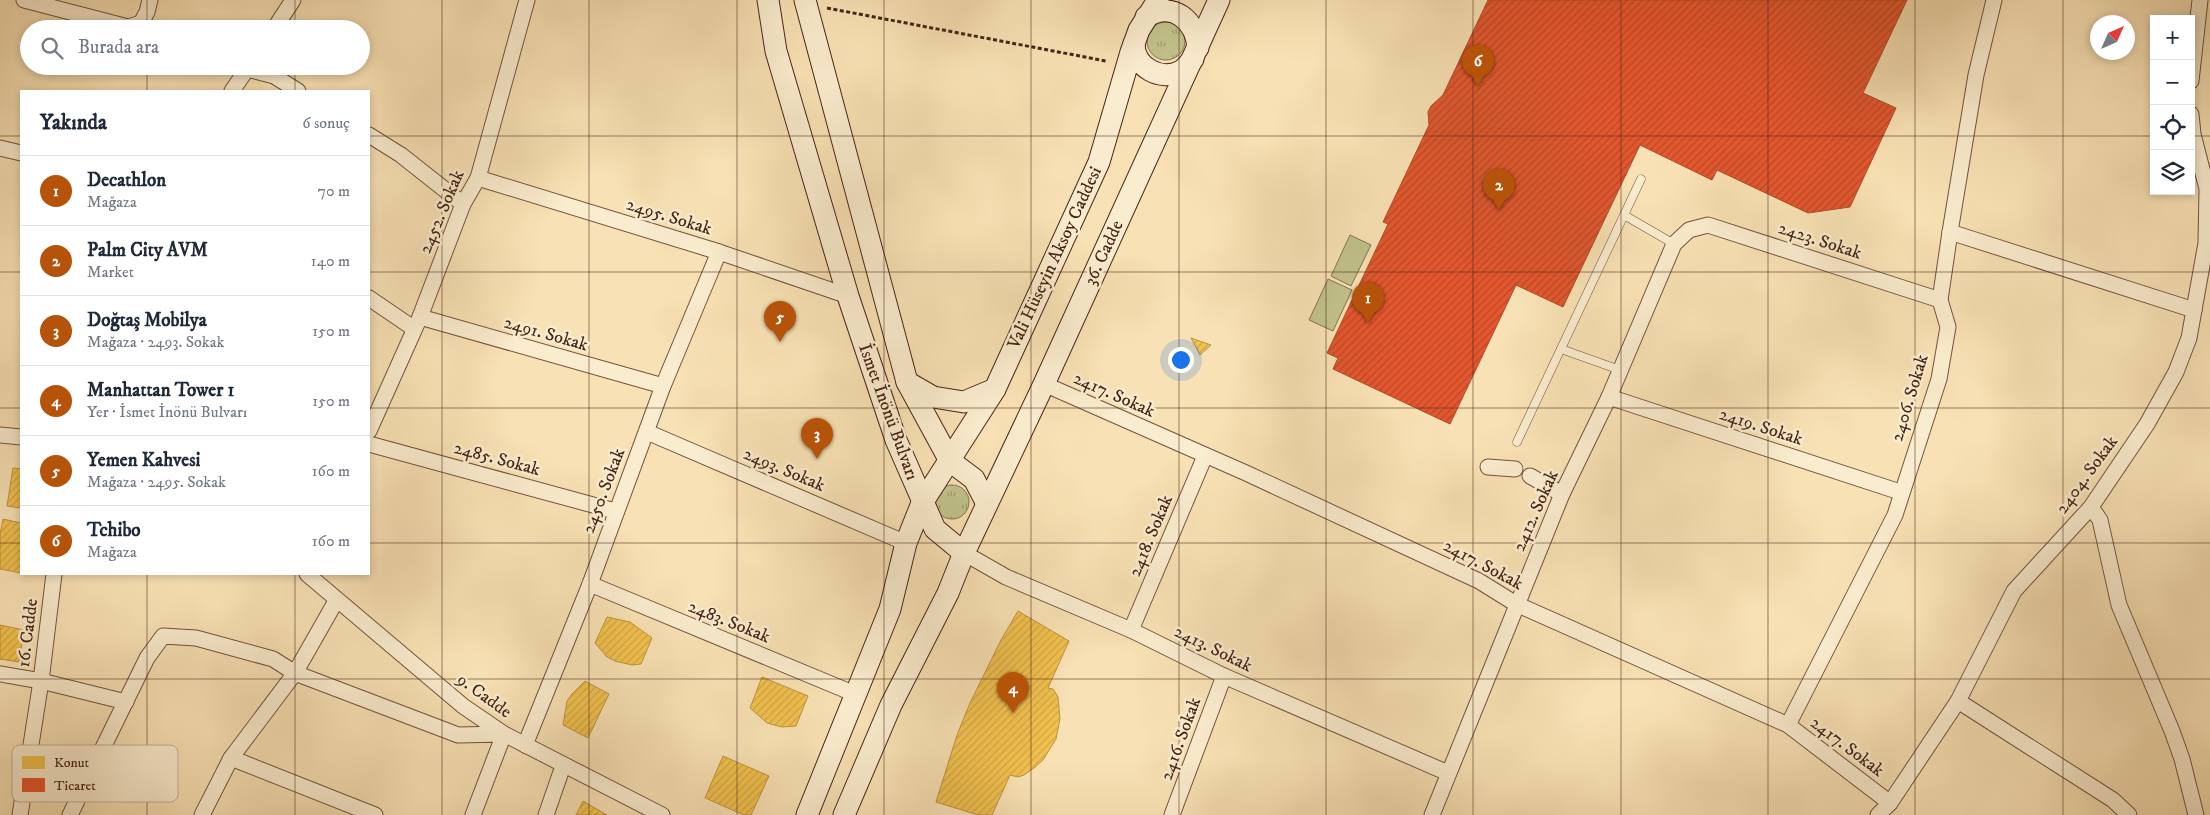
<!DOCTYPE html>
<html lang="tr">
<head>
<meta charset="utf-8">
<style>
	:root { --surface:#fff; --page:#f2f2f3; --text:#1f2937; --muted:#747a83; --line:#e0e1e3; --accent:#b45309 }
	body { margin:0; font-family:"IM FELL DW Pica",serif; background:var(--page); color:var(--text) }
	.controls { position:absolute; right:15px; top:15px; display:grid; overflow:hidden; border-radius:0px; box-shadow:0 2px 8px #0003 }
	.controls button { width:45px; height:45px; display:grid; place-items:center; padding:0; border:0; border-bottom:1px solid var(--line); background:var(--surface); color:var(--text); font:25px sans-serif }
	.compass { position:absolute; left:2090px; top:15px; width:45px; height:45px; border-radius:50%; background:var(--surface); box-shadow:0 2px 8px #0003; rotate:45deg }
	.you { position:absolute; left:1180px; top:359px; width:18px; height:18px; margin:-12px; border:4px solid #fff; border-radius:50%; background:#1a73e8; box-shadow:0 0 0 8px #1a73e833 }
	.badge { display:grid; place-items:center; width:32px; height:32px; border-radius:50%; background:var(--accent); color:#fff; font-size:16px; font-weight:700 }
	.pin { position:absolute; translate:-50% -41px; filter:drop-shadow(0 1px 2px #0008) }
	.pin::after { content:''; position:absolute; top:26px; width:18px; height:15px; background:inherit; clip-path:polygon(0 0,100% 0,50% 100%) }
	.list { margin:0; padding:0; list-style:none }
	h2 { display:flex; justify-content:space-between; align-items:center; height:65px; margin:0; padding:0 20px; font-size:21px }
	h2 small { font-size:16px; font-weight:400; color:var(--muted) }
	.list li { display:grid; grid-template-columns:32px 1fr auto; gap:15px; align-items:center; box-sizing:border-box; height:70px; padding:0 20px; border-top:1px solid var(--line) }
	.list b { display:block; font-size:19px; white-space:nowrap }
	.list p { margin:0; font-size:16px; white-space:nowrap; color:var(--muted) }
	.list em { font-size:16px; font-style:normal; color:var(--muted) }
	.icon { flex:none; width:28px; height:28px; fill:none; stroke:currentColor; stroke-width:2; stroke-linecap:round; stroke-linejoin:round }
	.map { position:relative; flex:none; width:2210px; height:815px; overflow:hidden }
	.search { position:absolute; background:var(--surface); box-shadow:0 2px 8px #0003; left:20px; top:20px; width:350px; height:55px; display:flex; align-items:center; gap:12px; box-sizing:border-box; padding:0 18px; border-radius:28px; color:var(--muted); font-size:19px }
	.panel { position:absolute; background:var(--surface); box-shadow:0 2px 8px #0003; left:20px; top:90px; width:350px; height:485px; border-radius:0px }
	.map>svg:first-child { display:block }
</style>
</head>
<body>
<div class="map">
<svg width="2210" height="815" viewBox="0 0 2210 815">
	<defs>
		<pattern id="grass-tufts" width="24" height="20" patternUnits="userSpaceOnUse" patternTransform="scale(1.25)"><rect width="24" height="20" fill="#c2c28a"/><path d="M3 7l-1-3M5 7V3M7 7l1-3M15 17l-1-3M17 17v-4M19 17l1-3" fill="none" stroke="#9f9d70"/></pattern>
		<pattern id="homes-hatch" width="6" height="6" patternUnits="userSpaceOnUse" patternTransform="scale(1.25)"><rect width="6" height="6" fill="#f2c14e"/><path d="M-1 1l2-2M0 6l6-6M5 7l2-2" fill="none" stroke="#d1a643"/></pattern>
		<pattern id="shops-hatch" width="6" height="6" patternUnits="userSpaceOnUse" patternTransform="scale(1.25)"><rect width="6" height="6" fill="#e4572e"/><path d="M-1 1l2-2M0 6l6-6M5 7l2-2" fill="none" stroke="#bb4826"/></pattern>
	</defs>
	<rect width="100%" height="100%" fill="#f8e1b4"/>
	<filter id="stains"><feTurbulence type="fractalNoise" baseFrequency=".004" numOctaves="4"/><feColorMatrix values="0 0 0 0 .2 0 0 0 0 .09 0 0 0 0 .02 0 0 0 .5 -.17"/></filter>
	<radialGradient id="worn" r=".72"><stop offset=".6" stop-color="#630" stop-opacity="0"/><stop offset="1" stop-color="#630" stop-opacity=".3"/></radialGradient>
	<g fill="url(#grass-tufts)" stroke="#847350">
		<circle cx="1166" cy="41" r="19"/>
		<circle cx="952" cy="502" r="17"/>
	</g>
	<g fill="#c2c28a" stroke="#847350">
		<path d="M1350,235L1371,245L1351,286L1331,276Z"/>
		<path d="M1328,279L1352,290L1333,331L1309,320Z"/>
	</g>
	<g fill="url(#homes-hatch)" stroke="#be923d">
		<path d="M1191,338L1211,345L1200,355Z"/>
		<path d="M13,468L21,469V508L7,506Z"/>
		<path d="M3,519L21,523V573L0,569V535Z"/>
		<path d="M1018,611L1069,641L1048,688L1053,689L1058,697L1060,719L1056,739L1043,760L1034,768L1024,775L1018,777L1010,775L992,815H978L936,802L957,735L970,703L1001,640Z"/>
		<path d="M607,617L630,622L652,638L641,664L632,665L615,661L607,657L595,643Z"/>
		<path d="M0,625L24,630L19,662L0,659Z"/>
		<path d="M762,677L808,696L796,726L782,727L767,723L750,708Z"/>
		<path d="M585,681L609,694L588,738L563,725L567,701L572,694Z"/>
		<path d="M723,756L769,776L751,815H744L705,798Z"/>
		<path d="M583,801L607,815H576Z"/>
	</g>
	<path fill="url(#shops-hatch)" stroke="#b54827" d="M1488,0H1907L1863,93L1896,108L1850,207L1808,213L1717,170L1712,180L1640,145L1563,307L1516,285L1450,424L1333,369L1338,358L1327,353L1388,224L1383,222L1429,125L1428,112L1431,106L1443,95Z"/>
	<g fill="none" stroke-linecap="round" stroke-linejoin="round">
		<g stroke="#72533e" stroke-width="9">
			<g id="lane">
				<path d="M1624,215L1674,244"/>
				<path d="M1561,349L1620,370"/>
				<path d="M1517,442L1641,179"/>
			</g>
		</g>
		<g stroke="#72533e" stroke-width="17">
			<g id="street">
				<path d="M24,0L128,27L141,23L147,12L150,0"/>
				<path d="M274,29L293,0"/>
				<path d="M247,69L274,76L298,91"/>
				<path d="M2191,81L2200,0"/>
				<path d="M232,91L249,66"/>
				<path d="M369,135L401,155L463,204"/>
				<path d="M0,148L21,153"/>
				<path d="M478,178L719,252L848,296"/>
				<path d="M1950,232L2194,310"/>
				<path d="M369,298L413,328"/>
				<path d="M420,317L663,386"/>
				<path d="M1044,384L1246,473L1479,581L1516,604L1788,725L1890,803"/>
				<path d="M1609,397L1900,492"/>
				<path d="M369,431L420,317L463,204L478,178L527,0"/>
				<path d="M647,432L906,543"/>
				<path d="M0,435L21,437"/>
				<path d="M369,444L615,511"/>
				<path d="M1488,467L1515,469"/>
				<path d="M1530,476L1562,494"/>
				<path d="M2091,507L2100,520L2119,605L2172,731L2182,759L2196,815"/>
				<path d="M964,553L1006,577L1131,630L1224,676L1448,773"/>
				<path d="M307,574L463,706L504,734L662,815"/>
				<path d="M590,584L855,694"/>
				<path d="M1131,630L1205,456"/>
				<path d="M0,674L41,681L126,702"/>
				<path d="M1958,701L2113,800L2129,815"/>
				<path d="M1788,725L1895,515L1939,379L1948,327L1940,300L1950,232L1976,75L1994,0"/>
				<path d="M525,745L590,584L663,386L719,252"/>
				<path d="M231,758L375,815"/>
				<path d="M20,815L41,681L54,574"/>
				<path d="M70,815L147,658L163,636L196,638L273,659L295,673L458,735L504,734L473,815"/>
				<path d="M202,815L231,758L295,673L336,601"/>
				<path d="M546,815L563,766"/>
				<path d="M1172,815L1224,676"/>
				<path d="M1432,815L1562,494L1609,397L1674,244L1689,230L1708,225L1940,300"/>
				<path d="M1878,815L1890,803L1958,701L2014,591L2091,507L2147,424L2176,372L2189,338L2206,243L2207,189L2193,134L2191,114"/>
			</g>
		</g>
		<g stroke="#462416" stroke-width="23">
			<g id="secondary">
				<path d="M768,0L776,51L848,296L896,440L935,529L964,553"/>
				<path d="M805,0L907,382L950,461L974,479L987,504"/>
				<path d="M1146,17C1173,0 1196,21 1198,48"/>
				<path d="M1134,44C1134,67 1161,82 1181,71C1186,68 1189,63 1193,59"/>
				<path d="M907,382L933,397L964,402L995,389"/>
				<path d="M807,815L890,609L906,543L922,503L995,389L1099,162L1131,52L1139,30L1158,0"/>
				<path d="M844,815L891,705L948,593L964,553L1044,384L1219,0"/>
			</g>
		</g>
		<path stroke="#462416" stroke-width="3" stroke-dasharray="4 2.5" stroke-linecap="butt" d="M827,8L1106,61"/>
		<use href="#lane" stroke="#faecce" stroke-width="8"/>
		<use href="#street" stroke="#faecce" stroke-width="15"/>
		<use href="#secondary" stroke="#faecce" stroke-width="21"/>
	</g>
	<path fill="none" stroke="#462416" stroke-width="1" stroke-opacity="0.55" d="M147,0V29M295,0V29M442,0V815M589,0V815M737,0V815M884,0V815M1031,0V815M1179,0V815M1326,0V815M1473,0V815M1621,0V815M1768,0V815M1915,0V815M2063,0V815M147,66V91M295,66V91M0,136H21M369,136H2154M2191,136H2210M0,272H21M369,272H2210M0,408H21M369,408H2210M0,543H21M369,543H2210M147,574V815M295,574V815M0,679H2210"/>
	<g text-anchor="middle" dominant-baseline="central" stroke-width="5" stroke-linejoin="round" paint-order="stroke">
		<g font-size="18" fill="#462416" stroke="#faecce">
			<text transform="translate(442 212) rotate(-67)">2452. Sokak</text>
			<text transform="translate(669 217) rotate(17)">2495. Sokak</text>
			<text transform="translate(1820 241) rotate(18)">2423. Sokak</text>
			<text transform="translate(1104 253) rotate(-65)">36. Cadde</text>
			<text transform="translate(1055 258) rotate(-65)">Vali Hüseyin Aksoy Caddesi</text>
			<text transform="translate(546 334) rotate(16)">2491. Sokak</text>
			<text transform="translate(1114 395) rotate(24)">2417. Sokak</text>
			<text transform="translate(1910 398) rotate(-73)">2406. Sokak</text>
			<text transform="translate(888 412) rotate(70)">İsmet İnönü Bulvarı</text>
			<text transform="translate(1761 427) rotate(18)">2419. Sokak</text>
			<text transform="translate(497 459) rotate(15)">2485. Sokak</text>
			<text transform="translate(784 470) rotate(23)">2493. Sokak</text>
			<text transform="translate(2087 475) rotate(-54)">2404. Sokak</text>
			<text transform="translate(604 491) rotate(-69)">2450. Sokak</text>
			<text transform="translate(1536 511) rotate(-66)">2412. Sokak</text>
			<text transform="translate(1151 536) rotate(-67)">2418. Sokak</text>
			<text transform="translate(1483 565) rotate(28)">2417. Sokak</text>
			<text transform="translate(729 622) rotate(22)">2483. Sokak</text>
			<text transform="translate(28 633) rotate(-83)">16. Cadde</text>
			<text transform="translate(1213 649) rotate(26)">2413. Sokak</text>
			<text transform="translate(484 696) rotate(36)">9. Cadde</text>
			<text transform="translate(1181 739) rotate(-70)">2416. Sokak</text>
			<text transform="translate(1847 747) rotate(37)">2417. Sokak</text>
		</g>
	</g>
	<rect x="12" y="745" width="166" height="57" rx="8" fill="#faecce" stroke="#c4b097" stroke-width="1"/>
	<rect x="22" y="756" width="23" height="13" fill="#f2c14e"/>
	<rect x="22" y="778" width="23" height="14" fill="#e4572e"/>
	<g font-size="14" fill="#462416">
		<text x="54" y="767">Konut</text>
		<text x="54" y="790">Ticaret</text>
	</g>
	<rect width="100%" height="100%" filter="url(#stains)"/>
	<rect width="100%" height="100%" fill="url(#worn)"/>
</svg>
<div class="controls">
<button>+</button>
<button>−</button>
<button><svg class="icon" aria-label="locate" viewBox="0 0 24 24"><circle cx="12" cy="12" r="6"/><path d="M12 2v4M12 18v4M2 12h4M18 12h4"/></svg></button>
<button><svg class="icon" aria-label="layers" viewBox="0 0 24 24"><path d="M12 4l9 5-9 5-9-5zM3 14l9 5 9-5"/></svg></button>
</div>
<svg class="compass" viewBox="-18 -18 36 36"><path d="M0-13l5 13h-10z" fill="#e53935"/><path d="M0 13l5-13h-10z" fill="#747a83"/></svg>
<div class="you"></div>
<div class="pin badge" style="left:1368px;top:323px">1</div>
<div class="pin badge" style="left:1499px;top:210px">2</div>
<div class="pin badge" style="left:817px;top:459px">3</div>
<div class="pin badge" style="left:1013px;top:713px">4</div>
<div class="pin badge" style="left:780px;top:342px">5</div>
<div class="pin badge" style="left:1478px;top:86px">6</div>
<div class="search"><svg class="icon" aria-label="search" viewBox="0 0 24 24"><circle cx="10" cy="10" r="6"/><path d="M15 15l6 6"/></svg>Burada ara</div>
<section class="panel">
<h2>Yakında<small>6 sonuç</small></h2>
<ul class="list">
<li><span class="badge">1</span><div><b>Decathlon</b><p>Mağaza</p></div><em>70 m</em></li>
<li><span class="badge">2</span><div><b>Palm City AVM</b><p>Market</p></div><em>140 m</em></li>
<li><span class="badge">3</span><div><b>Doğtaş Mobilya</b><p>Mağaza · 2493. Sokak</p></div><em>150 m</em></li>
<li><span class="badge">4</span><div><b>Manhattan Tower 1</b><p>Yer · İsmet İnönü Bulvarı</p></div><em>150 m</em></li>
<li><span class="badge">5</span><div><b>Yemen Kahvesi</b><p>Mağaza · 2495. Sokak</p></div><em>160 m</em></li>
<li><span class="badge">6</span><div><b>Tchibo</b><p>Mağaza</p></div><em>160 m</em></li>
</ul>
</section>
</div>
</body>
</html>
